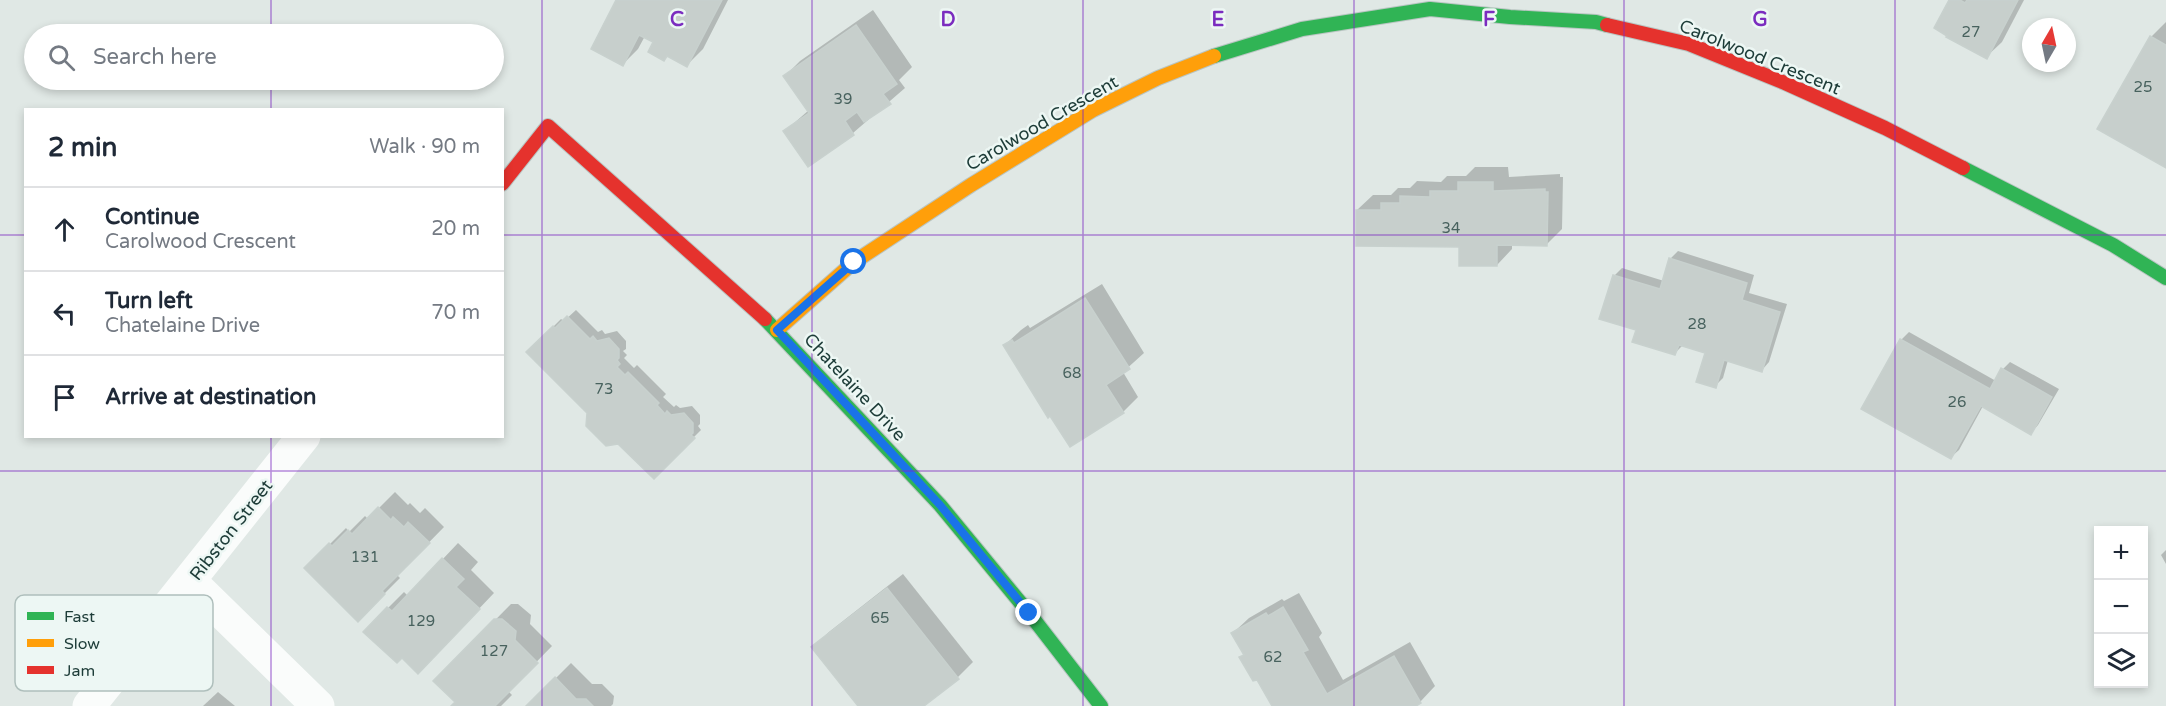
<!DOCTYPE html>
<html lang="en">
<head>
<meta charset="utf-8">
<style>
	:root { --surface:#fff; --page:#f6f6f7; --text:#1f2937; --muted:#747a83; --line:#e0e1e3 }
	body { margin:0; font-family:"Varela Round",sans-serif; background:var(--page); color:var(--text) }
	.controls { position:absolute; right:18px; bottom:18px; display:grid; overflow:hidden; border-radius:0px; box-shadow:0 3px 9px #0003 }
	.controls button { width:54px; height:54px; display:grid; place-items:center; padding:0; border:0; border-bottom:2px solid var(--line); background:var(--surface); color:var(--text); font:30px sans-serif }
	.compass { position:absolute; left:2022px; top:18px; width:54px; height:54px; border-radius:50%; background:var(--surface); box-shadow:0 3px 9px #0003; rotate:9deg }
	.stop { position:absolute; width:18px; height:18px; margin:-14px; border:4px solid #1a73e8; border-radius:50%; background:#fff }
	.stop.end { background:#1a73e8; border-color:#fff; box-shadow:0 2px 6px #0008 }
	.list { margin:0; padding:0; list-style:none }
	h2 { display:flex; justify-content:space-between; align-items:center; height:78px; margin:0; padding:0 24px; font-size:26px }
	h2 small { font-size:20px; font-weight:400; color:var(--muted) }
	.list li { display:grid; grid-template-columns:39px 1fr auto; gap:18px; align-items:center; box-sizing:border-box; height:84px; padding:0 24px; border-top:2px solid var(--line) }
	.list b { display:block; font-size:22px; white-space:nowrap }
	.list p { margin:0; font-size:20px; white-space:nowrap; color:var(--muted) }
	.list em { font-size:20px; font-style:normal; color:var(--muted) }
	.icon { flex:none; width:33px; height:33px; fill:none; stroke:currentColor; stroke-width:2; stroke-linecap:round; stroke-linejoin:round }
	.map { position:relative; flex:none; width:2166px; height:706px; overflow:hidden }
	.search { position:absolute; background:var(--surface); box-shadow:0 3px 9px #0003; left:24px; top:24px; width:480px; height:66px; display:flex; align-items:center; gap:15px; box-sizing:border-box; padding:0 21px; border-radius:33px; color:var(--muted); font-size:22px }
	.panel { position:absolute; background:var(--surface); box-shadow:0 3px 9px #0003; left:24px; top:108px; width:480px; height:330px; border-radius:0px }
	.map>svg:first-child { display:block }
</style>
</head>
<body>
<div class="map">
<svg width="2166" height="706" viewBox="0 0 2166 706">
	<rect width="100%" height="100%" fill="#e0e8e5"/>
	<g fill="#0003">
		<path d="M618,0H728L703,49L687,65L645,36L638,49L623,64Z"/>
		<path d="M1950,0H2024L2002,42L1986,57Z"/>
		<path d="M873,10L912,67L899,80L905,88L853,133L808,165L785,131L809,110L785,76L800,61Z"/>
		<path d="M2166,22V166L2151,37Z"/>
		<path d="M1475,167H1508L1509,177L1560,174V177H1563L1562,229L1546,245L1512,244V249L1497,265L1460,245L1357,210L1373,195H1391L1398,188H1410L1417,181L1441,182L1447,176H1466Z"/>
		<path d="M1678,251L1754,275L1749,293L1787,304L1769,362L1762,370L1728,360L1723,378L1715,386L1707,352L1683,345L1675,353L1637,329L1614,276L1622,268L1664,281L1670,259Z"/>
		<path d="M1102,284L1144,353L1123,372L1138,397L1123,412L1005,345L1021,330L1028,325L1030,328Z"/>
		<path d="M576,310L598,332L602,330L605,334L617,331L626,341V349L623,351L627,355L624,358L634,368L637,365L666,394L663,397L674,407L676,405L680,408L692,406L700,415V424L698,426L701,430L654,477L528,352L561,319L564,321Z"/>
		<path d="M1909,332L1996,381L2003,369L2010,362L2059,389L2038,425L2031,433L1983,406L1959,450L1951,457L1901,340Z"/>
		<path d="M395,492L408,505L410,503L420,513L425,508L444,527L397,575L400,578L358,620L306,568L346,528L349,532L365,516L368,519Z"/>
		<path d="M458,543L478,562L471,570L494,593L433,657L402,656L365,631L404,592L408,596Z"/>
		<path d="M2166,550V564L2161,555Z"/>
		<path d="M903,574L973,662L958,677L922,706H860L813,647L829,632Z"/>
		<path d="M1299,593L1322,633L1319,637L1343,680L1410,642L1435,686L1420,702L1413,706H1274L1257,678L1241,657L1245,654L1233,633L1249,618L1282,599L1284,601Z"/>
		<path d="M511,604H518L531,615L530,624L552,646L508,691L512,695L501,706H453L457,702L435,681Z"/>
		<path d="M571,663L592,684H602L614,696L613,704L611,706H528Z"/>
		<path d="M218,692L235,706H203Z"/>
	</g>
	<g fill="#c7cfcc" stroke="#c8d1ce" stroke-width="1.5">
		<path d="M616,0H722L687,67L667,56L664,61L648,52L653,42L639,35L623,66L591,49Z"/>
		<path d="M1949,0H1960L1965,3L1967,0H2018L1987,59L1946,37L1947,36L1934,28Z"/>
		<path d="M856,25L897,84L883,94L891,104L864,122L857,112L845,121L854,135L808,167L783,131L809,113L783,76Z"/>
		<path d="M2150,36L2166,45V168L2097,129Z"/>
		<path d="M1458,182H1493V191L1545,189V192H1548L1547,246L1497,245V266H1459V247L1356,246V210H1381V203H1400V196L1430,197V191H1458Z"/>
		<path d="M1669,258L1747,283L1742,300L1780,312L1762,372L1724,360L1716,388L1696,382L1705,353L1679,345L1675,355L1632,342L1636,330L1599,319L1613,275L1660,289Z"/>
		<path d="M1085,298L1130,369L1106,385L1124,413L1070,447L1050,416L1048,418L1003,345L1012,340L1014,343Z"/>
		<path d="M567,316L590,339L593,336L597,341L609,338L619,349V358L617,360L620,364L617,367L625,375L628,372L659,403L657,405L665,414L667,411L671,415L684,413L693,423V433L691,435L695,438L654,479L618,444L606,446L586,426L587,413L526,352L553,326L555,328Z"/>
		<path d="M1900,339L1990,389L2001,368L2052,397L2031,435L1981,406L1951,459L1861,409Z"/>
		<path d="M378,507L391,520L393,517L404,527L408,522L430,543L382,591L385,594L358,622L304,568L329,543L332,546L348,530L352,534Z"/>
		<path d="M442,558L464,579L456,587L480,609L418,674L402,658L397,663L363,632L387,607L392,611Z"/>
		<path d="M887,588L959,679L924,706H858L811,647Z"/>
		<path d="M1283,607L1308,650L1303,652L1327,694L1394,656L1421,703L1416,706H1272L1257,680L1253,681L1239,657L1244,655L1231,633L1266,613L1268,616Z"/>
		<path d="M494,619H502L516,631L515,640L538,663L495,706H451L455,702L433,681Z"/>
		<path d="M555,677L576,699H586L593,706H526Z"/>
	</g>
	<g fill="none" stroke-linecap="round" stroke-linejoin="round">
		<g stroke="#b9c5c2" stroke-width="16">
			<g id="fast">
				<path d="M1214,56L1302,29L1430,9L1510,17L1596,22L1607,25"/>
				<path d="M1963,168L2113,245L2166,278"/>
				<path d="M765,319L940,505L1029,613L1101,706"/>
			</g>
		</g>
		<g stroke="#b9c5c2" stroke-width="16">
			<path id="slow" d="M777,330L854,262L971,185L1093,110L1158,78L1214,56"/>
		</g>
		<g stroke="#b9c5c2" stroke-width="16">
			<g id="jam">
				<path d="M1607,25L1689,44L1785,83L1885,128L1963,168"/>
				<path d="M502,184L548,126L765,319"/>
			</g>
		</g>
		<g stroke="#fafcfb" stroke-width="33">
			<path d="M190,581L318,706"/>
			<path d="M89,706L304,436"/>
		</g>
		<use href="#fast" stroke="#30b455" stroke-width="14"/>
		<use href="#slow" stroke="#ff9f0a" stroke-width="14"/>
		<use href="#jam" stroke="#e5322d" stroke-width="14"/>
	</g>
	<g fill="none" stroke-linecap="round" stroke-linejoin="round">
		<path stroke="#1a73e8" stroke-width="8" d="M854,262L777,330L940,505L1029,613"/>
	</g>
	<path fill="none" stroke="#7b2cbf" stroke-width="1.5" stroke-opacity="0.55" d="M271,0V34M542,0V706M812,0V706M1083,0V706M1354,0V706M1624,0V706M1895,0V706M271,80V110M0,235H26M502,235H2166M271,436V706M0,471H2166"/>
	<g text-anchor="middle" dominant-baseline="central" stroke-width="5" stroke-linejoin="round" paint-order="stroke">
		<g font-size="15" fill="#48625e">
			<text x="1971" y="32">27</text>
			<text x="2143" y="87">25</text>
			<text x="843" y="99">39</text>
			<text x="1451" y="228">34</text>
			<text x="1697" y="324">28</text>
			<text x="1072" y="373">68</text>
			<text x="604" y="389">73</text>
			<text x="1957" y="402">26</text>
			<text x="365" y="557">131</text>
			<text x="880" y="618">65</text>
			<text x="421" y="621">129</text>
			<text x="494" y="651">127</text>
			<text x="1273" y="657">62</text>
		</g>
		<g font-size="18" fill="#1d3c38" stroke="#edf7f4">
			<text transform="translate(1760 57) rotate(22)">Carolwood Crescent</text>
			<text transform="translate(1042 123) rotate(-30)">Carolwood Crescent</text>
			<text transform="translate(855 387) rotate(47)">Chatelaine Drive</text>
			<text transform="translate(231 530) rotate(-52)">Ribston Street</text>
		</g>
	</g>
	<rect x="15" y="595" width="198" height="96" rx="9" fill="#edf7f4" stroke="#afbfbc" stroke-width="1.5"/>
	<rect x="27" y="612" width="27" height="8" fill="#30b455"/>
	<rect x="27" y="639" width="27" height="8" fill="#ff9f0a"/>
	<rect x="27" y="666" width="27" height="8" fill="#e5322d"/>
	<g font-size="16" fill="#1d3c38">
		<text x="64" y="622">Fast</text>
		<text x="64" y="649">Slow</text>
		<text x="64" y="676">Jam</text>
	</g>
	<g font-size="20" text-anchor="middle" font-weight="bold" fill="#7b2cbf" stroke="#edf7f4" stroke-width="5" stroke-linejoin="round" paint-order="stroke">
		<text x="677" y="26">C</text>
		<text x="948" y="26">D</text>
		<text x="1218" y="26">E</text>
		<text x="1489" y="26">F</text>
		<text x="1760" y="26">G</text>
	</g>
</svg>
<div class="controls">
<button>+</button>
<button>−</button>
<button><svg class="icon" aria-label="layers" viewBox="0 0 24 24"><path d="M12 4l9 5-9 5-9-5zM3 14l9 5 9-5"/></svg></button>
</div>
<svg class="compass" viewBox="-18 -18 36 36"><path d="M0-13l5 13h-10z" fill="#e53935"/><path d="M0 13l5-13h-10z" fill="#747a83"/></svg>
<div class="stop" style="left:854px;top:262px"></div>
<div class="stop end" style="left:1029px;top:613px"></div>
<div class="search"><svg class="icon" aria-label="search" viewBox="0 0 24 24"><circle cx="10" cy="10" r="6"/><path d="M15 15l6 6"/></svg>Search here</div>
<section class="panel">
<h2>2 min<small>Walk · 90 m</small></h2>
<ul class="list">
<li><svg class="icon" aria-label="ahead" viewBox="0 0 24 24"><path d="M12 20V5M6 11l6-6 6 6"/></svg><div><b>Continue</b><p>Carolwood Crescent</p></div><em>20 m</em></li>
<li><svg class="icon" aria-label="left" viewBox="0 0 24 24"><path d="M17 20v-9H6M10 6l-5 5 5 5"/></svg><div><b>Turn left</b><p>Chatelaine Drive</p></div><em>70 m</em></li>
<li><svg class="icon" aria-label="arrive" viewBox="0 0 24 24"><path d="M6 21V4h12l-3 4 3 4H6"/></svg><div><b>Arrive at destination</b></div></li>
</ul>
</section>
</div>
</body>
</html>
